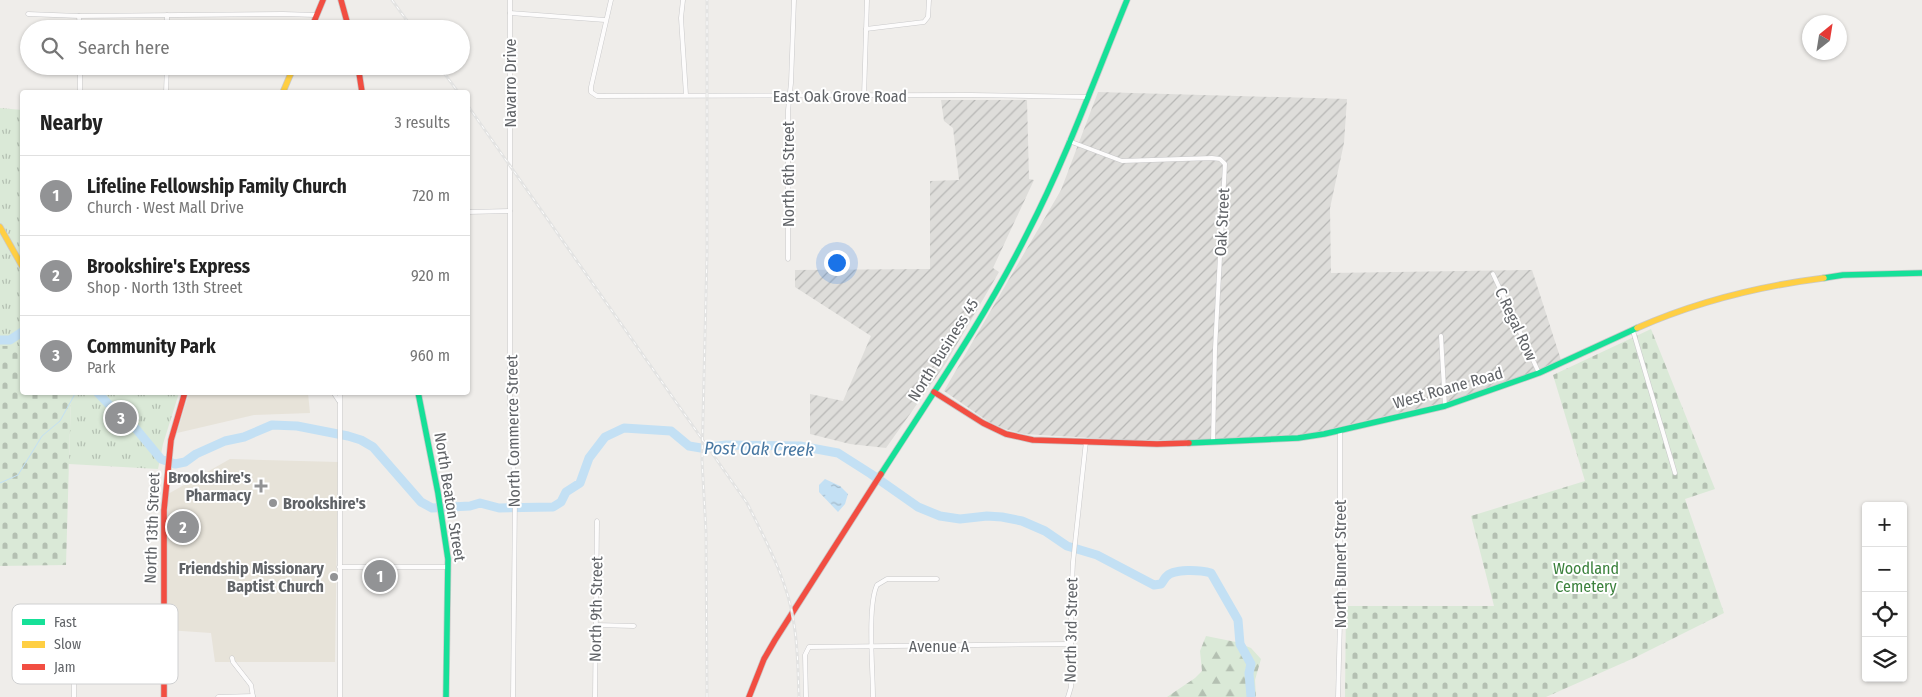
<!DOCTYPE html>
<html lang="en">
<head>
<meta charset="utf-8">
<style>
	:root { --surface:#fff; --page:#f2f2f2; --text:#222; --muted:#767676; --line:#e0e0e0; --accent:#929395 }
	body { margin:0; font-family:"Fira Sans Condensed",sans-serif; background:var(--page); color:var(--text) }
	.controls { position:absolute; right:15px; bottom:15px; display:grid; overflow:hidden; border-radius:5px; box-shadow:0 1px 4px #0004 }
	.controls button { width:45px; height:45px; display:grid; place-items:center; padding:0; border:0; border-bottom:1px solid var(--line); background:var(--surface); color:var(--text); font:25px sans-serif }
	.compass { position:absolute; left:1802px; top:15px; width:45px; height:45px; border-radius:50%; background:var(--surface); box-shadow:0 1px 4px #0004; rotate:30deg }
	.you { position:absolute; left:836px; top:262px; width:18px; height:18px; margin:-12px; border:4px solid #fff; border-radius:50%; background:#1a73e8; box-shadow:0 0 0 8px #1a73e833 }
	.badge { display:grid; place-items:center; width:32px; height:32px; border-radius:50%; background:var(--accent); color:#fff; font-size:16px; font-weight:700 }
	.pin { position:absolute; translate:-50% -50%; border:2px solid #fff; box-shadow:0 1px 5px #0006 }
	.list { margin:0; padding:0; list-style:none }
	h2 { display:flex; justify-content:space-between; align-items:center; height:65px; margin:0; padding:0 20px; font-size:21px }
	h2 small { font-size:16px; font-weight:400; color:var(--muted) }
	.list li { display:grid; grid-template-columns:32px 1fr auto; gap:15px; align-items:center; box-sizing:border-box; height:80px; padding:0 20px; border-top:1px solid var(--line) }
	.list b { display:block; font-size:19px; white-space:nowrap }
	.list p { margin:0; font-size:16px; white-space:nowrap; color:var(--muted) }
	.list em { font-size:16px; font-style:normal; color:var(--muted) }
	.icon { flex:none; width:28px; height:28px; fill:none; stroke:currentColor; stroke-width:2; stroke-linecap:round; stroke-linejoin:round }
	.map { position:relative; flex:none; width:1922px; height:697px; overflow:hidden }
	.search { position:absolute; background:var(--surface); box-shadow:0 1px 4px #0004; left:20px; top:20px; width:450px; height:55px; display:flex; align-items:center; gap:12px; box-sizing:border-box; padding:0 18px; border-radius:28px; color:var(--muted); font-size:19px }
	.panel { position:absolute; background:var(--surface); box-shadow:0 1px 4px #0004; left:20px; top:90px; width:450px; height:305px; border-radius:5px }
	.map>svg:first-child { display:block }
</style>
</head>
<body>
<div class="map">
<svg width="1922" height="697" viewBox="0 0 1922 697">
	<defs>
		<pattern id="industrial-furrows" width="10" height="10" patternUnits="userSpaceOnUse" patternTransform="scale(1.25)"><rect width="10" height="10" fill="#deddda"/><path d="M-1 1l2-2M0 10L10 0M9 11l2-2" fill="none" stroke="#b7b7b5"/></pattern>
		<pattern id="forest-firs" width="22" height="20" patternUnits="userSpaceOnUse" patternTransform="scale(1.25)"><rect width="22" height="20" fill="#dae9d7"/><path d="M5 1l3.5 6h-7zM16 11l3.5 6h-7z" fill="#b4c0b2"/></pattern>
		<pattern id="cemetery-stones" width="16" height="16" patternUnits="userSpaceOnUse" patternTransform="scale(1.25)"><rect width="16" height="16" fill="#dae9d7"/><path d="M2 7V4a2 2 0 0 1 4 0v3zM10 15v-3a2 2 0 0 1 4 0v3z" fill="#b4c0b2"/></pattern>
		<pattern id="park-tufts" width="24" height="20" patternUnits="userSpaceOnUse" patternTransform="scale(1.25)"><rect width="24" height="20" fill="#dae9d7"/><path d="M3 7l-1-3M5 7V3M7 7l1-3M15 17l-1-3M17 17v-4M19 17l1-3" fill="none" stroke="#b4c0b2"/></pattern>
		<pattern id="water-ripples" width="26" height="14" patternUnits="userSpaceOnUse" patternTransform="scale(1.25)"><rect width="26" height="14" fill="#c3e0f4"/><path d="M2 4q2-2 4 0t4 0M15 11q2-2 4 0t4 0" fill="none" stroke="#a2b9c9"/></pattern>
	</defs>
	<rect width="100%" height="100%" fill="#efedea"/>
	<g fill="#e7e3d9">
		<path d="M189,393H308L310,413L254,415L177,433Z"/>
		<path d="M230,459L338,462L335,662H215L211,633L167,630L168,494Z"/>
	</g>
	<g fill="url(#industrial-furrows)">
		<path d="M1098,92L1347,99L1344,143L1330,208L1331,273L1532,270L1561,360L1499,386L1450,401L1308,434L1192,440H1127L1024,434L1005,429L989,422L944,391L1061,190Z"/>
		<path d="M941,100H1027L1029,179L1034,180L993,268L999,272L946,363L886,448L850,444L810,434V394L843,401L871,336L795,287V270L930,269V181L959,180L953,128L944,121Z"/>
	</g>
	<path fill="url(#forest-firs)" d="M1206,636L1236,642L1251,648L1261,659L1255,680L1256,697H1167L1195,678L1202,671L1200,651Z"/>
	<g fill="url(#cemetery-stones)">
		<path d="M1651,329L1715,489L1685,499L1724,613L1634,658L1546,697H1345L1346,606H1494L1471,516L1585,481L1553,375Z"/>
		<path d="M0,346H22V392L71,393L66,565L0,566Z"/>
	</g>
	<g fill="url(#park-tufts)">
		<path d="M0,108L22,110V346H0Z"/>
		<path d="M71,393H179L163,444L158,469L69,464Z"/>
	</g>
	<path fill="url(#water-ripples)" d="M825,479L840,486L848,494L845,504L838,512L819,492V485Z"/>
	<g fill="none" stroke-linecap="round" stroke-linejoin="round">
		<path stroke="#c3e0f4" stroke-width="1" d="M0,483L18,475L42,436L60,421L76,392"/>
		<g stroke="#c3e0f4" stroke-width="9">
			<path d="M0,340H10L22,332"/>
			<path d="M97,392L117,413L127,418L161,459L175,464L185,462L196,454L225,441L244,437L272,425L297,426L348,436L361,440L373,447L421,502L432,508L470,506L480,503L499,508L553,507L561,502L566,492L580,483L589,458L605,437L624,428L671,431L689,446L701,448L726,445L800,446L838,453L871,474L918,507L940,516L960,519L987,516L1002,517L1022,521L1045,531L1067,546L1097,555L1154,585L1161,584C1163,582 1164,579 1166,577C1173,568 1201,570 1211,573L1238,620L1240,644L1251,664L1249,673L1251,697"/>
		</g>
		<g stroke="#c9c9ca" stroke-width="5">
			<g id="street">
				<path d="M510,0V402L515,497L513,697"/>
				<path d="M611,0L591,87V92L597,96L971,95L1087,97"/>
				<path d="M683,0L681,18L686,95"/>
				<path d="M510,13L605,20"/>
				<path d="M28,14L79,16L283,14L316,15"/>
				<path d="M79,16L80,29"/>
				<path d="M167,29V15"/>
				<path d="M866,29L924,22L928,17L929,0"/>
				<path d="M80,66V92"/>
				<path d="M166,92L167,66"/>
				<path d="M864,96L867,0"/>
				<path d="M1069,141L1122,161L1212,158L1220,159L1225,164L1215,349L1213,442"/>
				<path d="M468,212L510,211"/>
				<path d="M788,259V110L791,83L794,0"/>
				<path d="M1493,274L1539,373"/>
				<path d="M1633,331L1675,473"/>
				<path d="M1441,336L1445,406"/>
				<path d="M333,392L339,401"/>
				<path d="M340,392V697"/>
				<path d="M339,567H448"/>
				<path d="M74,625V697"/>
				<path d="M596,625L634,626"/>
				<path d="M232,658L233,662L251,685L253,697"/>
				<path d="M218,697L253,696"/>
				<path d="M595,697L597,521"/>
				<path d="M806,697L805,655L809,647L1070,644"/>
				<path d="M873,697C873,671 867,606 877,585L887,579H937"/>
				<path d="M1068,697L1071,687V604L1073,562L1086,441"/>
				<path d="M1338,697L1340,621V431"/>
			</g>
		</g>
		<g stroke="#c9c9c9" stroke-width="7">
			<g id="fast">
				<path d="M1824,278L1843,275L1922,273"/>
				<path d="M418,392L438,493L448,559L446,697"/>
				<path d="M1189,443L1298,438L1324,434L1445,406L1539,373L1637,328"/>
				<path d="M881,474C931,396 985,318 1027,234C1066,159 1095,78 1127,0"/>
			</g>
		</g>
		<g stroke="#c9c9c9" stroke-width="7">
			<g id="slow">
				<path d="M283,92L294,66"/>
				<path d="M0,227L22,266"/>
				<path d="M1637,328C1696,302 1760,286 1824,278"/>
			</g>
		</g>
		<g stroke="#c9c9c9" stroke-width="7">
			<g id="jam">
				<path d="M341,0L349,29"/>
				<path d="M311,29L323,0"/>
				<path d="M358,66L362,92"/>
				<path d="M934,392L983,423L1006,434L1033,440L1157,444L1189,443"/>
				<path d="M164,697V510L171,440L185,392"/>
				<path d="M749,697L764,659L775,640L881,474"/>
			</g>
		</g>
		<use href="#street" stroke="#fdfcfc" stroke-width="4"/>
		<use href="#fast" stroke="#16e098" stroke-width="5.5"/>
		<use href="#slow" stroke="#ffcf43" stroke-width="5.5"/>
		<use href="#jam" stroke="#f24e42" stroke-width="5.5"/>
		<g stroke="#e3e3e2" stroke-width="3">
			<g id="rail">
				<path d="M392,0L413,29"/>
				<path d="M439,66L458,92"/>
				<path d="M468,106L747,503C766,541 788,581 794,624C798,648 798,673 799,697"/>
				<path d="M707,697L706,532L702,460L707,254V0"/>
			</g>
		</g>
		<use href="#rail" stroke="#fff" stroke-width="1" stroke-dasharray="4" stroke-linecap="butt"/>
	</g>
	<g fill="#929395" stroke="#fff" stroke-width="2">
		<path d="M258.5 478.5h5v5h5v5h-5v5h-5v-5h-5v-5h5z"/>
		<circle cx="273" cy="503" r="5"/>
		<circle cx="334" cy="577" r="5"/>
	</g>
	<g text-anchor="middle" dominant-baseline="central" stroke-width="4" stroke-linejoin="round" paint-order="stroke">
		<g font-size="16" fill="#606367" stroke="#fff">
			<text transform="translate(510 83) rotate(-90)">Navarro Drive</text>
			<text x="840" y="96">East Oak Grove Road</text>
			<text transform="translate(788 174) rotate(-90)">North 6th Street</text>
			<text transform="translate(1222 222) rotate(-87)">Oak Street</text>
			<text transform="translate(1516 324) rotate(65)">C Regal Row</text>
			<text transform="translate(943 350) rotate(-58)">North Business 45</text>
			<text transform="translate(1448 388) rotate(-16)">West Roane Road</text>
			<text transform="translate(513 431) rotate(-91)">North Commerce Street</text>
			<text transform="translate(450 497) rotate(81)">North Beaton Street</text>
			<text transform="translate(152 528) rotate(-88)">North 13th Street</text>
			<text transform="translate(1340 564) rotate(-90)">North Bunert Street</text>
			<text transform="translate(596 609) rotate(-89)">North 9th Street</text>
			<text transform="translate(1071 630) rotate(-89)">North 3rd Street</text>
			<text x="939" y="646">Avenue A</text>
		</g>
		<g font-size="16" font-weight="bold" fill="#606367" stroke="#fff" text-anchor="end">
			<text x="251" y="477">Brookshire's<tspan x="251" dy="18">Pharmacy</tspan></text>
			<text x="283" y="503" text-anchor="start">Brookshire's</text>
			<text x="324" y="568">Friendship Missionary<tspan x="324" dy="18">Baptist Church</tspan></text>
		</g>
		<g font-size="16" fill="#3c823d" stroke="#fff">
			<text x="1586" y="568">Woodland<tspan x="1586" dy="18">Cemetery</tspan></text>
		</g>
		<g font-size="18" font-style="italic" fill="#4978a2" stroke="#fff">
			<text transform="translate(759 449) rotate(1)">Post Oak Creek</text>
		</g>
	</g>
	<rect x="12" y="604" width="166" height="80" rx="8" fill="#fff" stroke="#cfd0d1" stroke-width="1"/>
	<rect x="22" y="619" width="23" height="6" fill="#16e098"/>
	<rect x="22" y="641" width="23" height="7" fill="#ffcf43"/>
	<rect x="22" y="664" width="23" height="6" fill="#f24e42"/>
	<g font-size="14" fill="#606367">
		<text x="54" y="627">Fast</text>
		<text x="54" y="649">Slow</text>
		<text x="54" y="672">Jam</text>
	</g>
</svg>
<div class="controls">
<button>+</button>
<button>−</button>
<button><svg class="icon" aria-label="locate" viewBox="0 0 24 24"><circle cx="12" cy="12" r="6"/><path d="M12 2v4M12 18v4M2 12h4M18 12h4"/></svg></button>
<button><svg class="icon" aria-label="layers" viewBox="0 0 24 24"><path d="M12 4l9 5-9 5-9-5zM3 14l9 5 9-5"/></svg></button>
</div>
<svg class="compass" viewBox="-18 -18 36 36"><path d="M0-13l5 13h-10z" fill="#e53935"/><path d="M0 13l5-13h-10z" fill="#767676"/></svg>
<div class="you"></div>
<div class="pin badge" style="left:380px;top:576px">1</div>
<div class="pin badge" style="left:183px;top:527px">2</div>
<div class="pin badge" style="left:121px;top:418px">3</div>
<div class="search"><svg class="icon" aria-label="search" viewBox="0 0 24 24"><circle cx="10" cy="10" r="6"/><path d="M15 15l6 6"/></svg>Search here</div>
<section class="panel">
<h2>Nearby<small>3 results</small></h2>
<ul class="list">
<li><span class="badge">1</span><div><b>Lifeline Fellowship Family Church</b><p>Church · West Mall Drive</p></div><em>720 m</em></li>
<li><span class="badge">2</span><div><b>Brookshire's Express</b><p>Shop · North 13th Street</p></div><em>920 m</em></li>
<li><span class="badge">3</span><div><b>Community Park</b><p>Park</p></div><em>960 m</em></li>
</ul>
</section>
</div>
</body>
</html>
